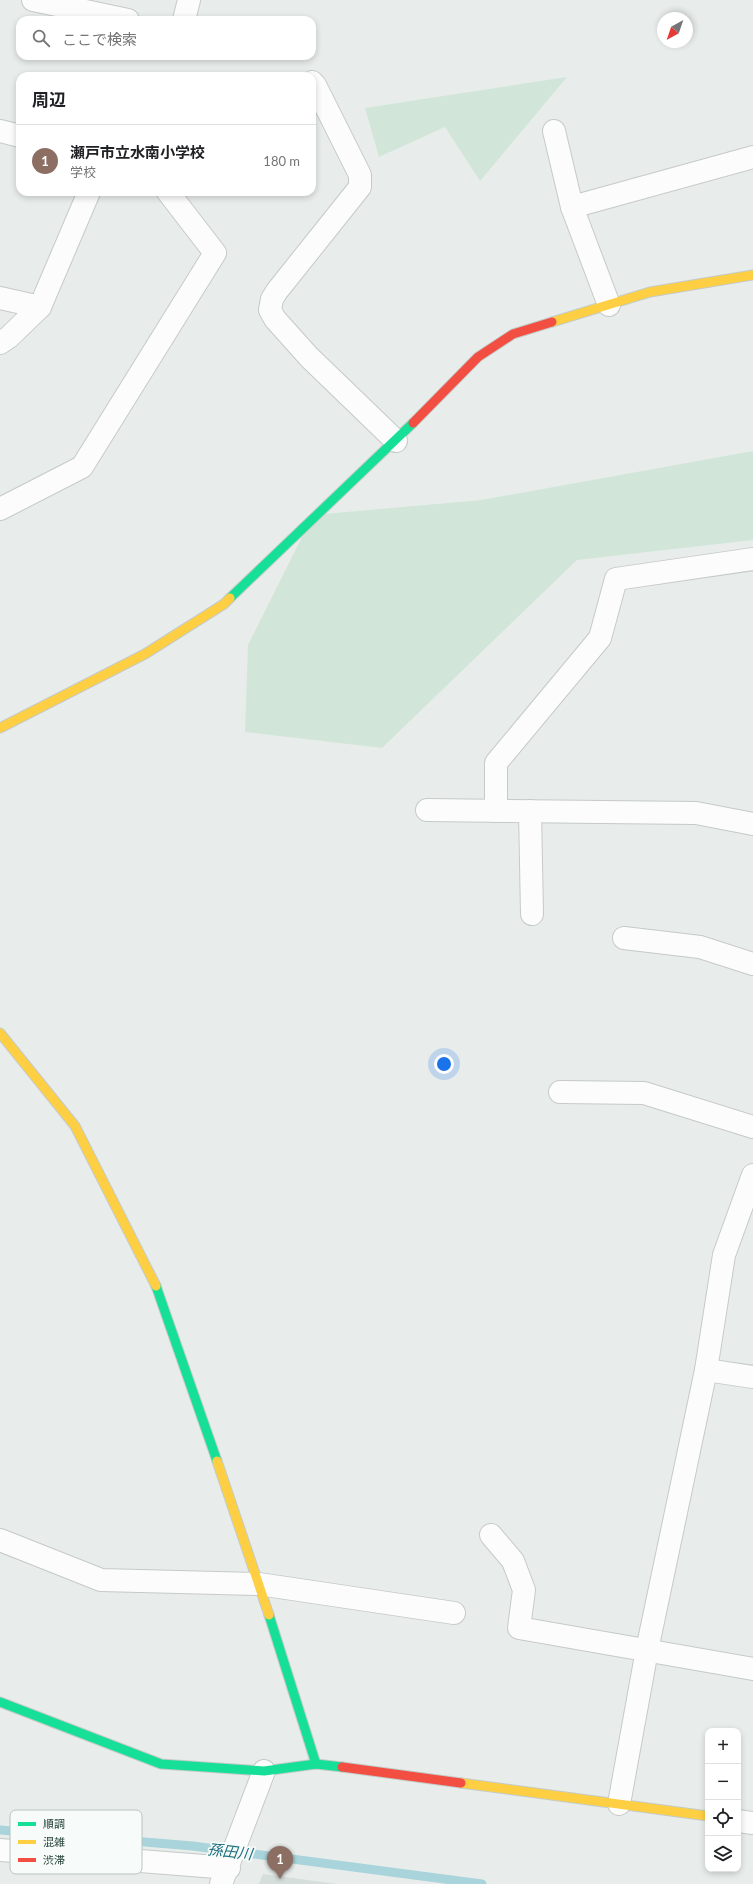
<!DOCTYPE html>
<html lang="ja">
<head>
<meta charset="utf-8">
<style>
	:root { --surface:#fff; --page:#f2f2f2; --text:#202124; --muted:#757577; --line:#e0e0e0; --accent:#111827 }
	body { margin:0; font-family:Lato,"Noto Sans JP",sans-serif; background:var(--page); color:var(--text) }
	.controls { position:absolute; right:12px; bottom:12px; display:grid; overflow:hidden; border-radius:8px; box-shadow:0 2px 6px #0003 }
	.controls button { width:36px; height:36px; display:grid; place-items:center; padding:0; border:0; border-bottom:1px solid var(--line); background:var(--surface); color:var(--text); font:20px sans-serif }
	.compass { position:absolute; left:657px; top:12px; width:36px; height:36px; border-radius:50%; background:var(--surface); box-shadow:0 2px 6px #0003; rotate:220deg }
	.you { position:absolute; left:444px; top:1064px; width:14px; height:14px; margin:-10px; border:3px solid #fff; border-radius:50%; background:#1a73e8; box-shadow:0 0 0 6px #1a73e833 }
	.badge { display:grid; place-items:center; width:26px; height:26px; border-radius:50%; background:var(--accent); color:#fff; font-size:13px; font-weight:700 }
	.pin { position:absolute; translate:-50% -33px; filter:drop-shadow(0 1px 2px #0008) }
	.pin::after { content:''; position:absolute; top:21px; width:14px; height:12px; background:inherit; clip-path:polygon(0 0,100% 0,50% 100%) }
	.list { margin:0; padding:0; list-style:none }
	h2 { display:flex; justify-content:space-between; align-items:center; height:52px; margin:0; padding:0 16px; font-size:17px }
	h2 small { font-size:13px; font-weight:400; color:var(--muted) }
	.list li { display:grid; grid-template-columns:26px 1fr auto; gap:12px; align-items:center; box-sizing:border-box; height:72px; padding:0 16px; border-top:1px solid var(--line) }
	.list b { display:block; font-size:15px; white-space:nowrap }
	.list p { margin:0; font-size:13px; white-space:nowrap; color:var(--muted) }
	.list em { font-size:13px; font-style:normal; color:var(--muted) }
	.icon { flex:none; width:22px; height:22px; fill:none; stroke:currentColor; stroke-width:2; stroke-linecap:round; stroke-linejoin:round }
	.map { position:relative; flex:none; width:753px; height:1884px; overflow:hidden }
	.search { position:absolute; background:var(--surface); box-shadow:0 2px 6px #0003; left:16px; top:16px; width:300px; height:44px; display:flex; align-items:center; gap:10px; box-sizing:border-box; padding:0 14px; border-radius:12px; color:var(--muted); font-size:15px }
	.panel { position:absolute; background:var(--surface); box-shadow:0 2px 6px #0003; left:16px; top:72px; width:300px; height:124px; border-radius:12px }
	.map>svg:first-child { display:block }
</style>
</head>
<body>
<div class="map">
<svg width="753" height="1884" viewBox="0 0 753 1884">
	<rect width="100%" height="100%" fill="#e8edeb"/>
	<path fill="#d6dedb" d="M263,1874L337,1884H259Z"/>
	<g fill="#d1e6d8">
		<path d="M567,77L480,181L445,127L379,157L365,108Z"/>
		<path d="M753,451V540L577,560L382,748L245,732L248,645L313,515L481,500Z"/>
	</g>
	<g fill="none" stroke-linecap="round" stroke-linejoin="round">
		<path stroke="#a9d4db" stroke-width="9" d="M0,1830L193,1846L482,1884"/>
		<g stroke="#c5cac8" stroke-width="24">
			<g id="street">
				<path d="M33,0L128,20"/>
				<path d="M184,20L189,0"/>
				<path d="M312,82L315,85L360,175V187L277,291L272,299L270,310L275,319L309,357L396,441"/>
				<path d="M0,131L20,136"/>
				<path d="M554,131L572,207L609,305"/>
				<path d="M572,207L753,157"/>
				<path d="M0,298L40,307"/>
				<path d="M0,343L9,337L40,307L89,192"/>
				<path d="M0,509L82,467L215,253L168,192"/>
				<path d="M427,810L696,813L753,824"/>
				<path d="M496,811V763L600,638L616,579L753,559"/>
				<path d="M530,811L532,914"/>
				<path d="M624,938L700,947L753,964"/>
				<path d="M560,1092L644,1093L753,1127"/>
				<path d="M706,1370L753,1377"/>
				<path d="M491,1535L513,1561L524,1590L519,1628L753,1669"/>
				<path d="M0,1540L101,1580L259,1584L454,1613"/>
				<path d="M619,1804L647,1650L706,1370L724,1255L753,1175"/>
				<path d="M738,1821L753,1823"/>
				<path d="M0,1850L229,1868"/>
				<path d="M221,1884L264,1771"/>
			</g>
		</g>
		<g stroke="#c3cbc8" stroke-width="11">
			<g id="fast">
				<path d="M230,598L413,423"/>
				<path d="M156,1286L217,1461"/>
				<path d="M269,1615L316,1764"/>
				<path d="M0,1702L161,1764L264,1771L316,1764L342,1767"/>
			</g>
		</g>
		<g stroke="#c3cbc8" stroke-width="11">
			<g id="slow">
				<path d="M552,322L650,292L753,275"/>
				<path d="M0,728L145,654L224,604L230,598"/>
				<path d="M0,1033L75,1126L156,1286"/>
				<path d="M217,1461L269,1615"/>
				<path d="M461,1783L708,1816"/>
			</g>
		</g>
		<g stroke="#c3cbc8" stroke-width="11">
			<g id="jam">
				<path d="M413,423L478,357L513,334L552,322"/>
				<path d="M342,1767L461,1783"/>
			</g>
		</g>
		<use href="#street" stroke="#fcfcfc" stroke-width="22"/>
		<use href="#fast" stroke="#16e098" stroke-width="9"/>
		<use href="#slow" stroke="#ffcf43" stroke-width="9"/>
		<use href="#jam" stroke="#f24e42" stroke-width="9"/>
	</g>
	<g text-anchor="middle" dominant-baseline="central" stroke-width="3.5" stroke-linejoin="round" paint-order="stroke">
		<g font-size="15" font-style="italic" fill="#1c6f80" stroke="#f7fbf9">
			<text transform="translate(230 1851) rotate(7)">孫田川</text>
		</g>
	</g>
	<rect x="10" y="1810" width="132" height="64" rx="6" fill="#f7fbf9" stroke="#b8c4c0" stroke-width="1"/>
	<rect x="18" y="1822" width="18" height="4" fill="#16e098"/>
	<rect x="18" y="1840" width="18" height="4" fill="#ffcf43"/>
	<rect x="18" y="1858" width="18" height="4" fill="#f24e42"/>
	<g font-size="11" fill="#24423a">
		<text x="43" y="1828">順調</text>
		<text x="43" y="1846">混雑</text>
		<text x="43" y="1864">渋滞</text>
	</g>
</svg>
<div class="controls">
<button>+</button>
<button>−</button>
<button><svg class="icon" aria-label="locate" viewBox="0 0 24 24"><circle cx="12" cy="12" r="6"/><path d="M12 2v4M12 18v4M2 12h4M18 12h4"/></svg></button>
<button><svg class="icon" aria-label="layers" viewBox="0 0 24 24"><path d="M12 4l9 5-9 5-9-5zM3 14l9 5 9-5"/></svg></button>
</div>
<svg class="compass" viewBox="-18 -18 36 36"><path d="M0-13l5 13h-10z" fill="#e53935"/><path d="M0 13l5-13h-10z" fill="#757577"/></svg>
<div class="you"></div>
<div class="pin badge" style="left:280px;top:1879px;background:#8d6e63">1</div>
<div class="search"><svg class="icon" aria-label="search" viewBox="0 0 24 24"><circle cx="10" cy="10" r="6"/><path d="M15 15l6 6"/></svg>ここで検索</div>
<section class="panel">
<h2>周辺<small></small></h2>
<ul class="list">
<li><span class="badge" style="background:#8d6e63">1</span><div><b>瀬戸市立水南小学校</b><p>学校</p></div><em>180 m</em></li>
</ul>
</section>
</div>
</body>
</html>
